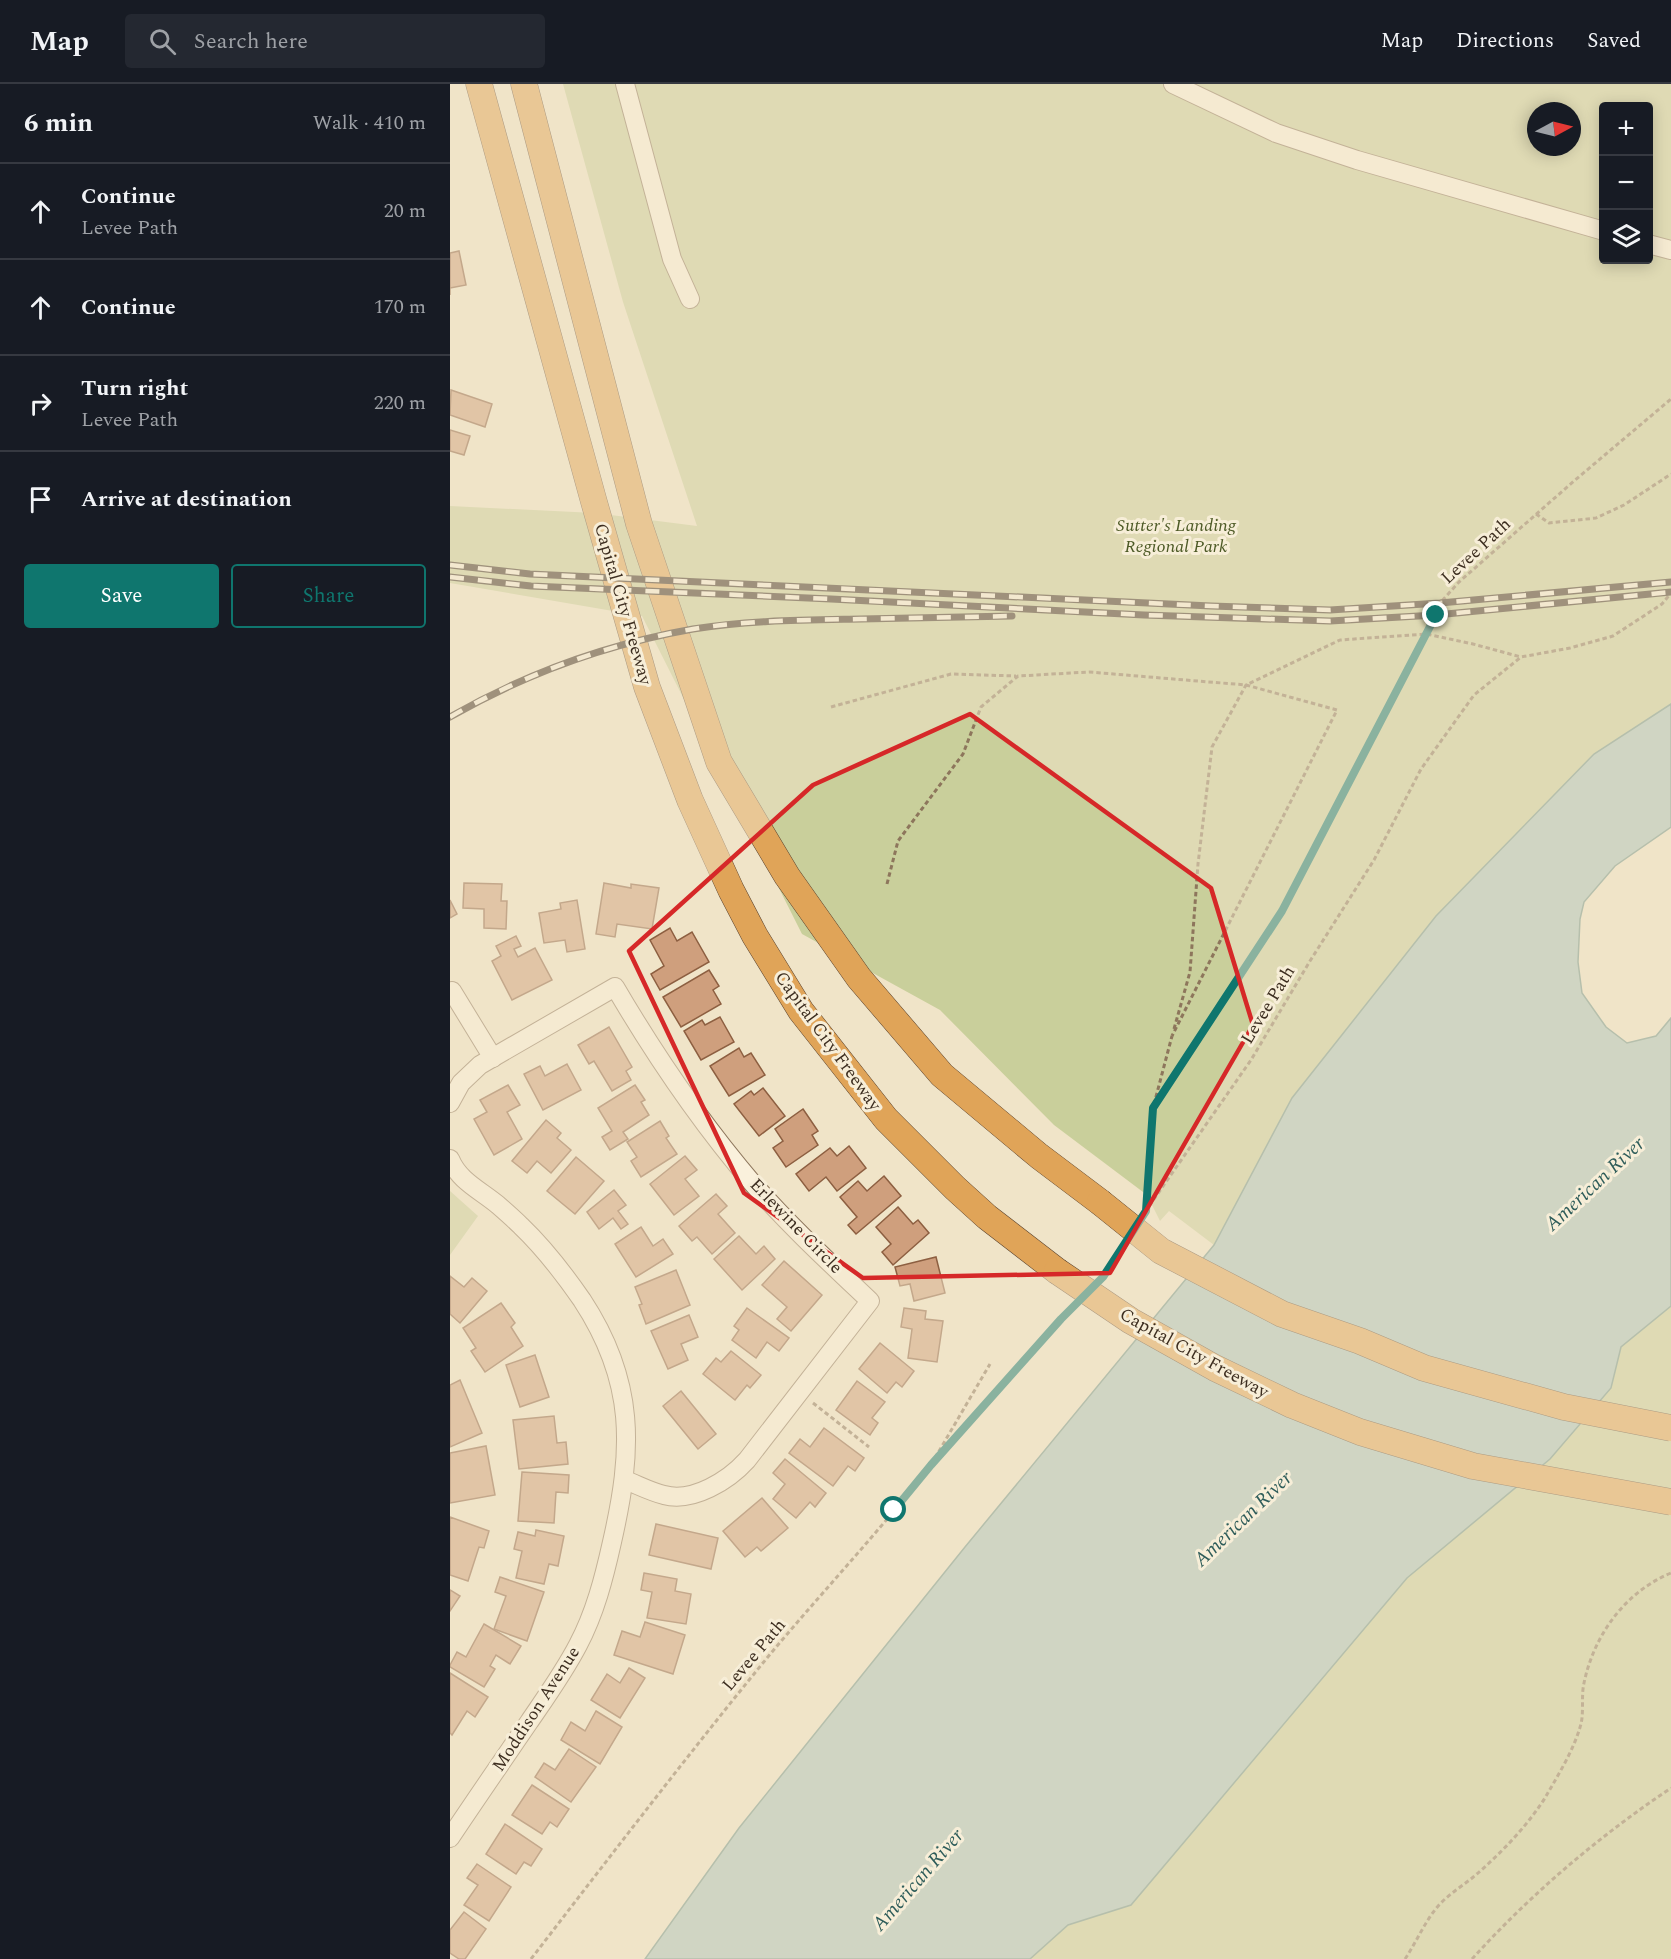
<!DOCTYPE html>
<html lang="en">
<head>
<meta charset="utf-8">
<style>
	:root { --surface:#171b24; --page:#242831; --text:#f1f3f6; --muted:#9ea1a6; --line:#363941; --accent:#0f766e }
	body { margin:0; font-family:Spectral,serif; background:var(--page); color:var(--text) }
	.controls { position:absolute; right:18px; top:18px; display:grid; overflow:hidden; border-radius:6px; box-shadow:0 3px 15px #0003 }
	.controls button { width:54px; height:54px; display:grid; place-items:center; padding:0; border:0; border-bottom:2px solid var(--line); background:var(--surface); color:var(--text); font:30px sans-serif }
	.compass { position:absolute; left:1077px; top:18px; width:54px; height:54px; border-radius:50%; background:var(--surface); box-shadow:0 3px 15px #0003; rotate:83deg }
	.stop { position:absolute; width:18px; height:18px; margin:-14px; border:4px solid #0f766e; border-radius:50%; background:#fff }
	.stop.end { background:#0f766e; border-color:#fff; box-shadow:0 2px 6px #0008 }
	.list { margin:0; padding:0; list-style:none }
	h2 { display:flex; justify-content:space-between; align-items:center; height:78px; margin:0; padding:0 24px; font-size:26px }
	h2 small { font-size:20px; font-weight:400; color:var(--muted) }
	.list li { display:grid; grid-template-columns:39px 1fr auto; gap:18px; align-items:center; box-sizing:border-box; height:96px; padding:0 24px; border-top:2px solid var(--line) }
	.list b { display:block; font-size:22px; white-space:nowrap }
	.list p { margin:0; font-size:20px; white-space:nowrap; color:var(--muted) }
	.list em { font-size:20px; font-style:normal; color:var(--muted) }
	.actions { display:flex; gap:12px; padding:18px 24px }
	.actions a { flex:1; padding:14px 0; border:2px solid var(--accent); border-radius:6px; text-align:center; font-size:21px; color:var(--accent) }
	.actions .main { background:var(--accent); color:#fff }
	.icon { flex:none; width:33px; height:33px; fill:none; stroke:currentColor; stroke-width:2; stroke-linecap:round; stroke-linejoin:round }
	.map { position:relative; flex:none; width:1221px; height:1875px; overflow:hidden }
	header { display:flex; align-items:center; gap:36px; box-sizing:border-box; height:84px; padding:0 30px; background:var(--surface); border-bottom:2px solid var(--line) }
	header strong { font-size:28px }
	nav { display:flex; gap:33px; margin-inline-start:auto; font-size:21px }
	.search { width:420px; height:54px; background:var(--page); display:flex; align-items:center; gap:15px; box-sizing:border-box; padding:0 21px; border-radius:6px; color:var(--muted); font-size:22px }
	main { display:flex }
	aside { flex:1; background:var(--surface) }
	.map>svg:first-child { display:block }
</style>
</head>
<body>
<header>
<strong>Map</strong>
<div class="search"><svg class="icon" aria-label="search" viewBox="0 0 24 24"><circle cx="10" cy="10" r="6"/><path d="M15 15l6 6"/></svg>Search here</div>
<nav><a>Map</a><a>Directions</a><a>Saved</a></nav>
</header>
<main>
<aside>
<h2>6 min<small>Walk · 410 m</small></h2>
<ul class="list">
<li><svg class="icon" aria-label="ahead" viewBox="0 0 24 24"><path d="M12 20V5M6 11l6-6 6 6"/></svg><div><b>Continue</b><p>Levee Path</p></div><em>20 m</em></li>
<li><svg class="icon" aria-label="ahead" viewBox="0 0 24 24"><path d="M12 20V5M6 11l6-6 6 6"/></svg><div><b>Continue</b></div><em>170 m</em></li>
<li><svg class="icon" aria-label="right" viewBox="0 0 24 24"><path d="M7 20v-9h11M14 6l5 5-5 5"/></svg><div><b>Turn right</b><p>Levee Path</p></div><em>220 m</em></li>
<li><svg class="icon" aria-label="arrive" viewBox="0 0 24 24"><path d="M6 21V4h12l-3 4 3 4H6"/></svg><div><b>Arrive at destination</b></div></li>
</ul>
<div class="actions"><a class="main">Save</a><a>Share</a></div>
</aside>
<div class="map">
<svg width="1221" height="1875" viewBox="0 0 1221 1875">
	<rect width="100%" height="100%" fill="#f0e4c8"/>
	<g fill="#c9cf9b" fill-rule="evenodd">
		<path d="M113,0H1221V620L1144,670L986,832L842,1014L764,1161L719,1127L710,1137L697,1111L604,1041L490,926L352,850L192,532L0,499V422L145,429L247,442L173,218ZM1154,22H1198V176H1154ZM1086,27H1122V63H1086Z"/>
		<path d="M0,1107L28,1132L0,1171Z"/>
		<path d="M1221,1222V1875H580L618,1841L681,1821L957,1494L1025,1436L1161,1304L1171,1263Z"/>
	</g>
	<path fill="#a9c4bc" stroke="#6f938a" stroke-width="1.5" d="M1221,620V743L1165,782L1134,818L1130,835L1128,878L1132,909L1156,943L1177,959L1206,952L1221,934V1222L1171,1263L1161,1304L1100,1375L957,1494L681,1821L618,1841L580,1875H195L289,1744L515,1463L764,1161L842,1014L986,832L1144,670Z"/>
	<g fill="#cf9f7d" stroke="#8d5f41" stroke-width="1.5">
		<path d="M9,167L16,201L0,204V211V169Z"/>
		<path d="M1,306L42,320L35,343L0,331Z"/>
		<path d="M0,346L20,352L14,371L0,367Z"/>
		<path d="M14,799L52,800L51,817H57L56,845L34,844V825L13,824Z"/>
		<path d="M154,799L181,804V800L209,804L202,845L167,840L165,853L146,850Z"/>
		<path d="M0,816L7,830L0,834Z"/>
		<path d="M127,816L135,865L117,868L115,856L94,859L89,829L111,825L110,819Z"/>
		<path d="M220,844L227,857L242,848L259,878L210,906L201,890L214,882L200,856Z"/>
		<path d="M66,852L71,862L64,865L68,873L85,864L102,896L62,916L42,877L51,872L46,862Z"/>
		<path d="M259,886L269,902L263,906L271,920L231,943L213,913Z"/>
		<path d="M270,933L284,958L251,976L234,947L252,936L255,941Z"/>
		<path d="M159,943L182,983L176,987L181,996L162,1007L144,977L139,980L128,961Z"/>
		<path d="M289,964L294,973L301,969L315,991L279,1012L260,982Z"/>
		<path d="M117,980L131,1006L93,1026L74,990L90,982L95,992Z"/>
		<path d="M58,1001L70,1021L57,1028L72,1055L44,1071L24,1035L37,1028L30,1016Z"/>
		<path d="M185,1001L195,1016L191,1018L199,1031L173,1048L178,1055L160,1066L152,1053L162,1047L148,1024Z"/>
		<path d="M313,1004L335,1032L309,1052L284,1020L301,1007L304,1011Z"/>
		<path d="M353,1025L368,1047L362,1051L368,1061L336,1083L323,1064L333,1057L325,1045Z"/>
		<path d="M96,1036L111,1049L107,1054L121,1066L101,1089L87,1077L77,1089L62,1077Z"/>
		<path d="M210,1037L219,1052L216,1054L227,1070L191,1093L181,1077L187,1073L177,1058Z"/>
		<path d="M399,1062L416,1084L387,1107L376,1093L359,1107L346,1090L380,1064L387,1072Z"/>
		<path d="M235,1072L247,1086L235,1095L249,1112L224,1131L200,1100Z"/>
		<path d="M126,1073L154,1097L125,1130L97,1107Z"/>
		<path d="M434,1092L451,1112L406,1150L398,1141L407,1133L390,1113L408,1097L417,1107Z"/>
		<path d="M164,1106L176,1121L168,1127L178,1140L171,1145L163,1134L149,1145L137,1128Z"/>
		<path d="M266,1110L277,1122L268,1130L285,1149L262,1170L247,1153L242,1157L229,1142Z"/>
		<path d="M448,1123L463,1140L468,1136L479,1149L443,1181L432,1168L441,1160L426,1143Z"/>
		<path d="M191,1143L203,1162L213,1155L223,1170L186,1193L165,1160Z"/>
		<path d="M289,1152L306,1170L314,1162L325,1175L292,1206L264,1175Z"/>
		<path d="M486,1173L495,1209L464,1217L460,1200L450,1202L445,1183Z"/>
		<path d="M334,1177L372,1211L341,1247L327,1235L337,1223L312,1201Z"/>
		<path d="M226,1186L240,1221L196,1240L189,1221L192,1220L185,1203Z"/>
		<path d="M0,1192L14,1203L22,1194L37,1207L10,1239L0,1230Z"/>
		<path d="M51,1219L65,1239L61,1243L73,1262L35,1288L21,1267L26,1264L13,1244Z"/>
		<path d="M297,1224L339,1254L329,1267L317,1258L306,1274L282,1256L289,1246L284,1242Z"/>
		<path d="M454,1224L476,1227L475,1235L493,1237L487,1278L458,1274L462,1245L451,1243Z"/>
		<path d="M239,1231L248,1253L231,1260L238,1276L218,1285L201,1247Z"/>
		<path d="M430,1259L464,1287L452,1303L446,1298L437,1309L409,1285Z"/>
		<path d="M281,1267L311,1291L300,1304L297,1301L285,1316L253,1290L266,1274L271,1278Z"/>
		<path d="M85,1271L99,1313L70,1323L56,1281Z"/>
		<path d="M10,1296L32,1349L0,1363V1301Z"/>
		<path d="M407,1297L435,1318L422,1334L428,1339L420,1351L386,1326Z"/>
		<path d="M231,1307L266,1350L248,1365L213,1322Z"/>
		<path d="M104,1332L107,1359L116,1358L118,1380L69,1385L63,1336Z"/>
		<path d="M374,1344L414,1374L405,1387L398,1382L383,1402L339,1369L350,1355L360,1363Z"/>
		<path d="M36,1362L45,1411L0,1419V1369Z"/>
		<path d="M335,1375L376,1409L365,1423L360,1418L346,1434L323,1415L335,1400L323,1389Z"/>
		<path d="M72,1388L119,1391L118,1409L106,1408L104,1439L68,1437Z"/>
		<path d="M312,1414L338,1444L311,1467L307,1463L295,1473L273,1447Z"/>
		<path d="M0,1433L39,1447L34,1464L29,1463L18,1497L0,1491Z"/>
		<path d="M206,1440L268,1454L261,1485L199,1471Z"/>
		<path d="M86,1446L114,1452L108,1482L99,1480L94,1500L66,1494L72,1467L64,1465L68,1448L85,1452Z"/>
		<path d="M194,1489L227,1495L225,1507L241,1510L236,1540L197,1534L202,1508L191,1506Z"/>
		<path d="M50,1493L94,1508L77,1557L44,1545L56,1512L45,1508Z"/>
		<path d="M0,1506L10,1512L0,1527Z"/>
		<path d="M195,1538L235,1551L223,1590L164,1571L172,1547L190,1553Z"/>
		<path d="M34,1540L71,1562L60,1580L46,1571L40,1582L45,1585L34,1603L0,1583V1581L7,1568L16,1573Z"/>
		<path d="M179,1584L195,1594L170,1634L141,1616L157,1590L170,1599Z"/>
		<path d="M0,1589L38,1613L25,1633L17,1627L2,1651L0,1649Z"/>
		<path d="M146,1627L172,1643L150,1680L111,1656L121,1638L135,1647Z"/>
		<path d="M119,1665L146,1683L121,1718L85,1693L94,1679L105,1686Z"/>
		<path d="M82,1701L119,1725L107,1743L100,1738L92,1750L62,1731Z"/>
		<path d="M55,1740L92,1765L81,1782L74,1778L66,1790L36,1770Z"/>
		<path d="M27,1780L61,1803L39,1837L14,1821L28,1801L17,1794Z"/>
		<path d="M14,1828L36,1845L15,1875H9L0,1869V1846Z"/>
	</g>
	<g fill="none" stroke-linecap="round" stroke-linejoin="round">
		<g stroke="#8d765c" stroke-width="20">
			<g id="minor">
				<path d="M175,0L222,175L240,215"/>
				<path d="M723,0L826,49L907,76L1154,147"/>
				<path d="M1198,160L1221,166"/>
				<path d="M2,907L43,974"/>
				<path d="M0,1019L11,999L30,981L165,903C206,973 251,1039 304,1101C340,1142 380,1179 420,1217L297,1376C279,1396 243,1419 214,1411C201,1408 188,1401 175,1396"/>
				<path d="M0,1075C9,1097 30,1106 48,1121C56,1128 64,1135 71,1142C94,1164 114,1190 132,1216C186,1298 183,1366 162,1458C154,1494 145,1529 128,1561C114,1588 96,1613 79,1638C53,1676 26,1715 0,1754"/>
			</g>
		</g>
		<g stroke="#5b4430" stroke-width="27">
			<g id="highway">
				<path d="M29,0L144,418L197,603L240,716L281,806L305,852L351,927L436,1035L505,1104L537,1133L607,1187"/>
				<path d="M74,0L189,440L269,678L337,792L409,894L492,991L589,1072L650,1118"/>
			</g>
		</g>
		<g stroke="#8d765c" stroke-width="3" stroke-dasharray="4.5 3" stroke-linecap="butt">
			<path d="M1086,430L1099,439L1146,434L1174,421L1221,390"/>
			<path d="M381,623L501,590L566,592"/>
			<path d="M437,800L448,757L513,670L531,623L568,592L639,588L796,601L887,626L722,952"/>
			<path d="M724,945L740,888L748,780L762,663L796,601L890,556L976,550L1023,560L1071,573"/>
			<path d="M703,1024L832,827L990,519L1009,498L1124,397L1221,315"/>
			<path d="M696,1125L703,1024L722,952"/>
			<path d="M695,1128L801,976L860,877L924,776L971,685L1024,611L1071,573L1120,564L1163,552L1212,520L1221,509"/>
			<path d="M653,1194L674,1162"/>
			<path d="M363,1319L419,1363"/>
			<path d="M485,1374L540,1280"/>
			<path d="M481,1381L622,1224"/>
			<path d="M81,1875C159,1774 236,1673 317,1574C371,1509 430,1447 482,1380"/>
			<path d="M955,1875C967,1857 975,1837 989,1821C1001,1808 1016,1800 1028,1789C1053,1767 1077,1742 1095,1714C1108,1691 1124,1666 1131,1640C1134,1627 1131,1612 1134,1599C1144,1551 1175,1508 1221,1489"/>
			<path d="M1022,1875C1081,1810 1148,1753 1221,1704"/>
		</g>
		<use href="#minor" stroke="#faf1dc" stroke-width="18"/>
		<use href="#highway" stroke="#e0a458" stroke-width="26"/>
		<g stroke="#3d2e20" stroke-width="7">
			<g id="rail">
				<path d="M0,481L80,490L761,522L880,526L990,519L1221,498"/>
				<path d="M0,493L81,502L381,515L694,531L880,537L986,531L1221,508"/>
				<path d="M0,633C75,590 157,560 243,545C298,536 355,536 411,535C461,534 512,533 562,532"/>
			</g>
		</g>
		<use href="#rail" stroke="#f7eed8" stroke-width="4.5" stroke-dasharray="14" stroke-linecap="butt"/>
		<g stroke="#5b4430" stroke-width="27" stroke-linecap="butt">
			<g id="highway-bridge">
				<path d="M650,1118L711,1167L832,1230L910,1257L974,1284L1114,1323L1221,1344"/>
				<path d="M607,1187L681,1237L765,1284L842,1321L910,1348L1023,1382L1221,1418"/>
			</g>
		</g>
		<use href="#highway-bridge" stroke="#e0a458" stroke-width="26"/>
	</g>
	<g fill="none" stroke-linecap="round" stroke-linejoin="round">
		<path stroke="#0f766e" stroke-width="8" d="M444,1426L481,1381L611,1235L653,1193L696,1127L703,1024L832,827L986,531"/>
	</g>
	<path d="M0 0H1221V1875H0ZM520,630L761,804L803,941L660,1189L413,1194L294,1109L179,867L363,701Z" fill="#f0e4c8" fill-opacity=".55" fill-rule="evenodd"/>
	<path fill="none" stroke="#d62828" stroke-width="4.5" stroke-linejoin="round" d="M520,630L761,804L803,941L660,1189L413,1194L294,1109L179,867L363,701Z"/>
	<g text-anchor="middle" dominant-baseline="central" stroke-width="6" stroke-linejoin="round" paint-order="stroke">
		<g font-size="18" font-style="italic" fill="#4d5a26" stroke="#f7eed8">
			<text x="726" y="441">Sutter's Landing<tspan x="726" dy="21">Regional Park</tspan></text>
		</g>
		<g font-size="18" fill="#3d2e20" stroke="#f7eed8">
			<text transform="translate(1026 467) rotate(-43)">Levee Path</text>
			<text transform="translate(173 520) rotate(74)">Capital City Freeway</text>
			<text transform="translate(818 921) rotate(-59)">Levee Path</text>
			<text transform="translate(378 957) rotate(54)">Capital City Freeway</text>
			<text transform="translate(346 1142) rotate(46)">Erlewine Circle</text>
			<text transform="translate(744 1269) rotate(29)">Capital City Freeway</text>
			<text transform="translate(304 1571) rotate(-50)">Levee Path</text>
			<text transform="translate(86 1625) rotate(-57)">Moddison Avenue</text>
		</g>
		<g font-size="20" font-style="italic" fill="#2f5d5a" stroke="#f7eed8">
			<text transform="translate(1145 1100) rotate(-43)">American River</text>
			<text transform="translate(793 1435) rotate(-44)">American River</text>
			<text transform="translate(468 1796) rotate(-49)">American River</text>
		</g>
	</g>
</svg>
<div class="controls">
<button>+</button>
<button>−</button>
<button><svg class="icon" aria-label="layers" viewBox="0 0 24 24"><path d="M12 4l9 5-9 5-9-5zM3 14l9 5 9-5"/></svg></button>
</div>
<svg class="compass" viewBox="-18 -18 36 36"><path d="M0-13l5 13h-10z" fill="#e53935"/><path d="M0 13l5-13h-10z" fill="#9ea1a6"/></svg>
<div class="stop" style="left:444px;top:1426px"></div>
<div class="stop end" style="left:986px;top:531px"></div>
</div>
</main>
</body>
</html>
